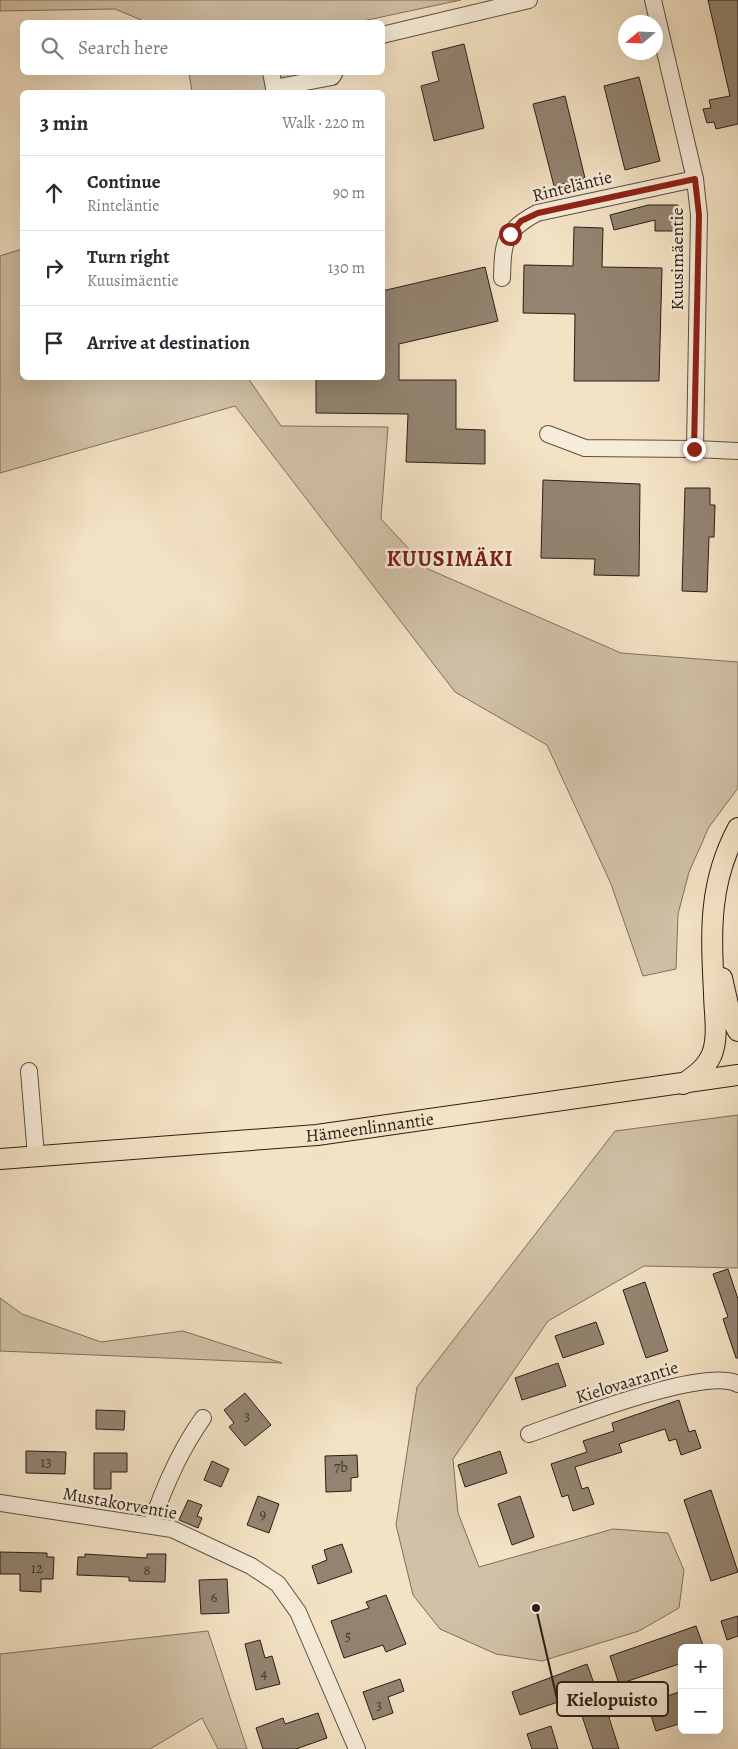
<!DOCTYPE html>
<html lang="en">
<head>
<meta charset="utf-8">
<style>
	:root { --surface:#fff; --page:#f2f2f3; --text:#2b2b33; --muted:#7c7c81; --line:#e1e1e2 }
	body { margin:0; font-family:Alegreya,serif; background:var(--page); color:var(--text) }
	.controls { position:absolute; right:15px; bottom:15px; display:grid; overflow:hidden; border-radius:8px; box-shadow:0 5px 20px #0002 }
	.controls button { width:45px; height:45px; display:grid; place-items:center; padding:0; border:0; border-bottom:1px solid var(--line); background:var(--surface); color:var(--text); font:25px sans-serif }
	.compass { position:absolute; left:618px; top:15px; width:45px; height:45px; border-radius:50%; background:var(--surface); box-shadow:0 5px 20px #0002; rotate:251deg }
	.stop { position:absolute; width:15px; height:15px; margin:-11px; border:4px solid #8f2418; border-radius:50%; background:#fff }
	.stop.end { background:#8f2418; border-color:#fff; box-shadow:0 1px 5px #0008 }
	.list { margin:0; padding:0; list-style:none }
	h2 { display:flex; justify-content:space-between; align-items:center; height:65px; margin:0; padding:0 20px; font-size:21px }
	h2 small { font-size:16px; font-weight:400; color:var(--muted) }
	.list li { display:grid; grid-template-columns:32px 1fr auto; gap:15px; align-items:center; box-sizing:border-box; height:75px; padding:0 20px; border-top:1px solid var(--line) }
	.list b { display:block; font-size:19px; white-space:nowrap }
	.list p { margin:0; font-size:16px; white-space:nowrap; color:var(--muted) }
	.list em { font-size:16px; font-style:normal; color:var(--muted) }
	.icon { flex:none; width:28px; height:28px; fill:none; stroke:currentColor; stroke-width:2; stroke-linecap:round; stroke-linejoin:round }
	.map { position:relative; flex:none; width:738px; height:1749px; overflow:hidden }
	.search { position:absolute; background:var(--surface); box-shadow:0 5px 20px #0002; left:20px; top:20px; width:365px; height:55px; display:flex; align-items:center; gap:12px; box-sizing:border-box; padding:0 18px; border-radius:8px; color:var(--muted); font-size:19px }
	.panel { position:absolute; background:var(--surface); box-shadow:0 5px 20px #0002; left:20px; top:90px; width:365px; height:290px; border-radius:8px }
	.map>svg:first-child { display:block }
</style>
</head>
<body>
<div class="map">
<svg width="738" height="1749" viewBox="0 0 738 1749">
	<rect width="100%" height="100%" fill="#f3e2c4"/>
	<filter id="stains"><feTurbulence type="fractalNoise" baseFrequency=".004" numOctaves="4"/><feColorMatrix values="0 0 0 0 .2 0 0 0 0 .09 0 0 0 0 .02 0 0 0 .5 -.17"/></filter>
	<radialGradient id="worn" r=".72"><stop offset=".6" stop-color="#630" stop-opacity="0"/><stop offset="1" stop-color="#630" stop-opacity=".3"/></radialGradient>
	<g fill="#d1c1a7" stroke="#7e7060">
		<path d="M0,0H461L358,22H146L115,9L0,11Z"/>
		<path d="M189,73H306L311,92H192Z"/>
		<path d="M22,249V378H248L281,426L388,427L381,519L428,569L621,653L738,662V788L709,827L689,872L678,914L676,969L643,976L611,884L547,745L455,692L235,406L0,473V256Z"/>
		<path d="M738,1115V1268L644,1266L548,1321L453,1459L458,1513L479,1567L613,1529L668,1533L684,1570L679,1608L639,1631L542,1661L496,1654L440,1629L413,1595L396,1525L417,1387L615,1131Z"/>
		<path d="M0,1298L22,1314L101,1342L183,1331L282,1363L0,1351Z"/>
		<path d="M208,1631L247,1749H218L202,1718L150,1749H0V1654Z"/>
	</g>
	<g fill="#938471" stroke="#2a1f18">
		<path d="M708,0H738V124L716,129L714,122L707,123L703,109L711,108L709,100L730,96Z"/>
		<path d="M464,44L484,128L434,141L421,86L439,81L432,52Z"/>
		<path d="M639,77L660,161L625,170L604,86Z"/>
		<path d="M565,96L585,178L554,186L533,104Z"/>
		<path d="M648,205H678V231H655V220L614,230L610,215Z"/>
		<path d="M574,227L603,228L602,267L662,268L659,381H574L575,314L523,313L524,265L573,266Z"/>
		<path d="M485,267L498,321L399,344V380H456V429L485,430V464L406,462L408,414L316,413V379L382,378V291Z"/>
		<path d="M543,480L640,484L639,576L594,575L595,559L541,558Z"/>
		<path d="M685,488H710V505H715L714,537H709L707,592L682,591Z"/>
		<path d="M728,1269L738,1299V1358H736L723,1319L728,1317L713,1274Z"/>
		<path d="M645,1282L668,1351L646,1358L623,1290Z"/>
		<path d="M596,1322L604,1344L563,1358L555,1336Z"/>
		<path d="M558,1363L566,1386L522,1400L515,1378Z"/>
		<path d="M245,1393L271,1425L245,1446L229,1427L234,1423L224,1410Z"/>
		<path d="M679,1400L689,1432L695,1430L701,1448L681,1455L676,1439L669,1441L665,1429L619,1444L622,1452L575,1467L582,1489L588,1487L594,1504L573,1511L568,1495L562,1497L551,1464L587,1452L583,1441L614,1431L612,1423Z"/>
		<path d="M96,1410L125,1411L124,1430L96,1429Z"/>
		<path d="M26,1451L66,1452L65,1474L26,1473Z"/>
		<path d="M500,1451L507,1473L465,1487L458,1465Z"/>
		<path d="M94,1453H127V1472H111V1489H94Z"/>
		<path d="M357,1455L358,1477L351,1478V1491L326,1492L325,1456Z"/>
		<path d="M212,1461L229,1469L221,1487L204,1480Z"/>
		<path d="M711,1490L738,1572L711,1581L684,1500Z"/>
		<path d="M258,1496L279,1504L269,1533L247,1525Z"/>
		<path d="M520,1496L534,1537L512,1545L498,1504Z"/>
		<path d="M188,1500L202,1505L197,1516L202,1518L198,1528L179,1520Z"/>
		<path d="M342,1544L352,1572L318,1584L312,1566L327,1560L324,1550Z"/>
		<path d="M0,1552L47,1553V1557H54L53,1579H41V1592L20,1591V1574H0Z"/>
		<path d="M85,1554L147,1558V1554H166L165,1582L129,1581V1577L77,1575L78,1557H85Z"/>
		<path d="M227,1579L229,1613L201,1614L199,1580Z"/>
		<path d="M386,1595L406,1644L386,1652L383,1645L344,1658L331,1621L369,1608L366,1602Z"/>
		<path d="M738,1616V1636L727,1640L721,1621Z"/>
		<path d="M696,1626L704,1648H682V1663L619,1684L610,1656Z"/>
		<path d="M260,1640L265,1658L272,1656L280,1684L256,1690L245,1644Z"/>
		<path d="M587,1664L596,1689L520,1715L512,1692Z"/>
		<path d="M400,1679L404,1691L388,1697L393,1713L373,1720L363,1692Z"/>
		<path d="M682,1691V1723L656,1731L647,1703Z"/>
		<path d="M606,1708L619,1749H593L582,1716Z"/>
		<path d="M318,1713L327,1738L296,1749H263L256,1728L283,1718L285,1724Z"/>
		<path d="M551,1726L558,1749H532L527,1734Z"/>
	</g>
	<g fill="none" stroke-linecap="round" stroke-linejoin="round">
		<g stroke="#5c5043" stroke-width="18">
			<g id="minor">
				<path d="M653,0L695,179L699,215L695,449L738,451"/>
				<path d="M382,35L529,0"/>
				<path d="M271,72L274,88L332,77L335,72"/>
				<path d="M502,278C503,243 503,231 537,213L695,179"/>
				<path d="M548,434L585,448L695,449"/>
				<path d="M29,1071L36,1156"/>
				<path d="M529,1434C567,1421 705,1366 738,1384"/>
				<path d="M0,1503L172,1529L251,1566L278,1584L298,1612L357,1749"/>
				<path d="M151,1525C164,1487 180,1450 203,1418"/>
			</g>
		</g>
		<g stroke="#2a1f18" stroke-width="22">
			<g id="major">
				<path d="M722,978L731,1018L738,1031"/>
				<path d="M683,1084C696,1075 706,1068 712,1054C719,1036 714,1011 714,993C711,932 708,884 738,828"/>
				<path id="s1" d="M0,1159L317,1135L738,1075"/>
			</g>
		</g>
		<use href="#minor" stroke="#f7ecd9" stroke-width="16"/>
		<use href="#major" stroke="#f3e2c4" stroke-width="20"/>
	</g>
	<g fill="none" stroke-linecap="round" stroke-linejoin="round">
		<path stroke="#8f2418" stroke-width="6" d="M510,234L521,221L538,213L695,179L699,215L694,449"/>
	</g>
	<g text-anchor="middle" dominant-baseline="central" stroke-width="5" stroke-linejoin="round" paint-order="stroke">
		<g font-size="15" fill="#44382e">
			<text x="247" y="1416">3</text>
			<text x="46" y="1462">13</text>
			<text x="341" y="1467">7b</text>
			<text x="263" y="1514">9</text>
			<text x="37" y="1568">12</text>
			<text x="147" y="1570">8</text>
			<text x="214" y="1597">6</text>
			<text x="348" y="1636">5</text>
			<text x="264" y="1673">4</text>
			<text x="379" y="1705">3</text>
		</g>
		<g font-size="18" fill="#2a1f18" stroke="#f7ecd9">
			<text transform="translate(572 186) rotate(-14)">Rinteläntie</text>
			<text transform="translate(677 259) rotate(-90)">Kuusimäentie</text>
			<text stroke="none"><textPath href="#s1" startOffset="371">Hämeenlinnantie</textPath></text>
			<text transform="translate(627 1382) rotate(-17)">Kielovaarantie</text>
			<text transform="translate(120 1503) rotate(10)">Mustakorventie</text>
		</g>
		<g font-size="22" font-weight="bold" letter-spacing="1" fill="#7a1f14" stroke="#f7ecd9">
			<text x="450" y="559">KUUSIMÄKI</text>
		</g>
	</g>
	<path fill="none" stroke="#2a1f18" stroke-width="2" d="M536 1608L557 1699"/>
	<circle fill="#2a1f18" stroke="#f7ecd9" stroke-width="2" cx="536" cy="1608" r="5"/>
	<rect fill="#f7ecd9" stroke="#2a1f18" stroke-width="2" x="557" y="1682" width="111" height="34" rx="5"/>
	<g font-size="19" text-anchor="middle" font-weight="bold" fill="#2a1f18">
		<text x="612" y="1706">Kielopuisto</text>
	</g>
	<rect width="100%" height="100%" filter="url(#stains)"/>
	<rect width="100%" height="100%" fill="url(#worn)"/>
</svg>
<div class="controls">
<button>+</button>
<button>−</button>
</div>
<svg class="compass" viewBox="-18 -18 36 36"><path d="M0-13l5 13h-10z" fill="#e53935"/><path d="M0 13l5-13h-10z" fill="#7c7c81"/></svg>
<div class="stop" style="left:510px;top:234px"></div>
<div class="stop end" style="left:694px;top:449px"></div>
<div class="search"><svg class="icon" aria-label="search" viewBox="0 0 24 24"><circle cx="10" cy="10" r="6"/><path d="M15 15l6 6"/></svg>Search here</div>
<section class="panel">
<h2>3 min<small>Walk · 220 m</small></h2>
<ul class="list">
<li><svg class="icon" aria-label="ahead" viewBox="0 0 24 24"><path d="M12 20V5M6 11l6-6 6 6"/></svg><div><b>Continue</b><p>Rinteläntie</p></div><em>90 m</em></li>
<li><svg class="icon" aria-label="right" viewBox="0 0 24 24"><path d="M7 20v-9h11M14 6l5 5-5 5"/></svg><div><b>Turn right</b><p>Kuusimäentie</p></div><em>130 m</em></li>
<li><svg class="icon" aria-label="arrive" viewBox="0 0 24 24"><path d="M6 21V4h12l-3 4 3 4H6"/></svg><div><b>Arrive at destination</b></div></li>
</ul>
</section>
</div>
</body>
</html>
